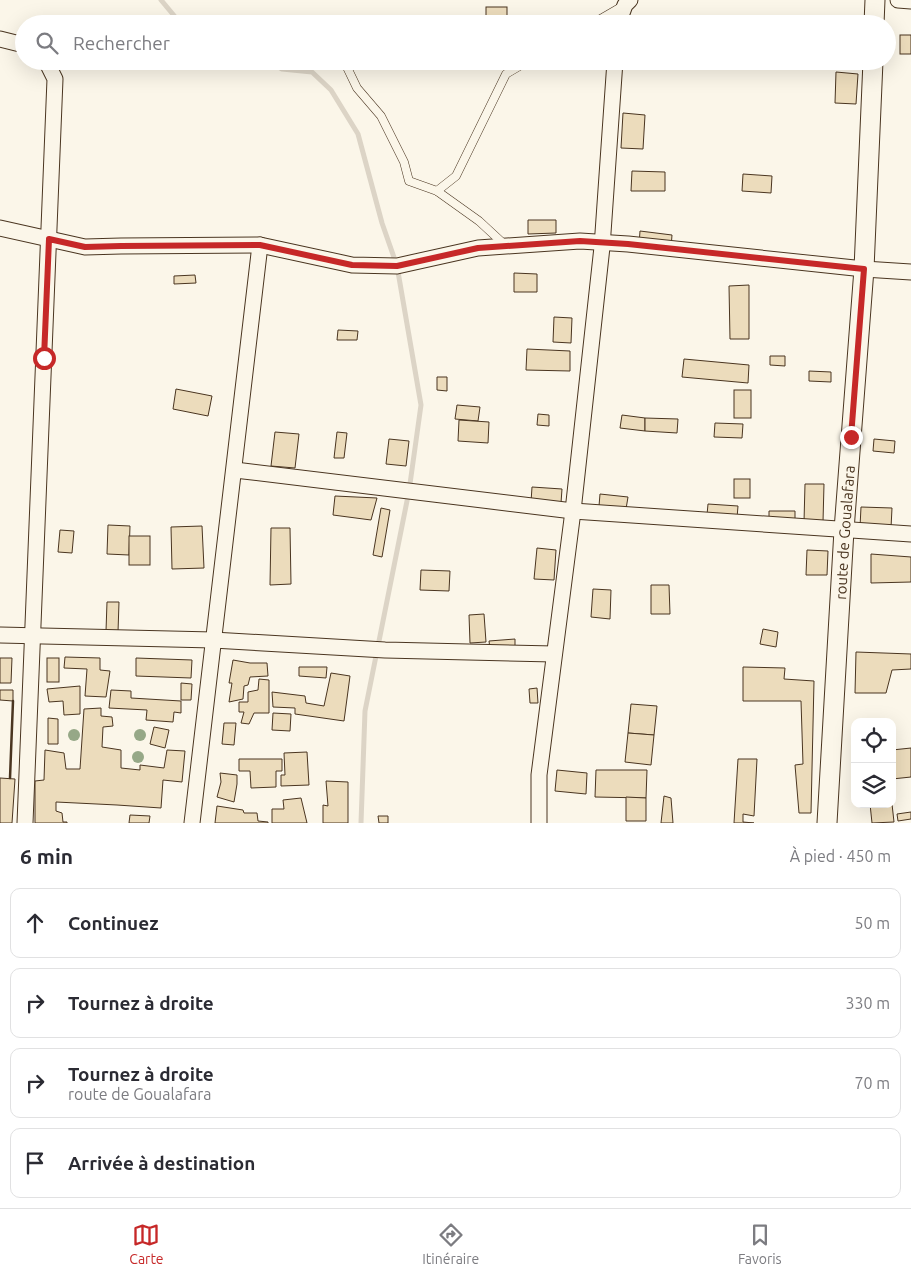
<!DOCTYPE html>
<html lang="fr">
<head>
<meta charset="utf-8">
<style>
	:root { --surface:#fff; --page:#f7f7f7; --text:#2b2b33; --muted:#7c7c81; --line:#e1e1e2; --accent:#c62828 }
	body { margin:0; font-family:Ubuntu,sans-serif; background:var(--page); color:var(--text) }
	.controls { position:absolute; right:15px; bottom:15px; display:grid; overflow:hidden; border-radius:10px; box-shadow:0 5px 20px #0002 }
	.controls button { width:45px; height:45px; display:grid; place-items:center; padding:0; border:0; border-bottom:1px solid var(--line); background:var(--surface); color:var(--text); font:25px sans-serif }
	.stop { position:absolute; width:15px; height:15px; margin:-11px; border:4px solid #c62828; border-radius:50%; background:#fff }
	.stop.end { background:#c62828; border-color:#fff; box-shadow:0 1px 5px #0008 }
	.list { margin:0; padding:0; list-style:none }
	h2 { display:flex; justify-content:space-between; align-items:center; height:65px; margin:0; padding:0 20px; font-size:21px }
	h2 small { font-size:16px; font-weight:400; color:var(--muted) }
	.list li { display:grid; grid-template-columns:32px 1fr auto; gap:15px; align-items:center; box-sizing:border-box; height:70px; margin:0 10px 10px; padding:0 10px; border:1px solid var(--line); border-radius:10px }
	.list b { display:block; font-size:19px; white-space:nowrap }
	.list p { margin:0; font-size:16px; white-space:nowrap; color:var(--muted) }
	.list em { font-size:16px; font-style:normal; color:var(--muted) }
	.icon { flex:none; width:28px; height:28px; fill:none; stroke:currentColor; stroke-width:2; stroke-linecap:round; stroke-linejoin:round }
	.map { position:relative; flex:none; width:911px; height:823px; overflow:hidden }
	.search { position:absolute; background:var(--surface); box-shadow:0 5px 20px #0002; left:15px; right:15px; top:15px; height:55px; display:flex; align-items:center; gap:12px; box-sizing:border-box; padding:0 18px; border-radius:28px; color:var(--muted); font-size:19px }
	.sheet { height:385px; background:var(--surface) }
	nav { display:flex; justify-content:space-around; align-items:center; box-sizing:border-box; height:70px; border-top:1px solid var(--line); background:var(--surface); font-size:14px; color:var(--muted) }
	nav a { display:grid; justify-items:center; gap:2px }
	nav .on { color:var(--accent) }
	.map>svg:first-child { display:block }
</style>
</head>
<body>
<div class="map">
<svg width="911" height="823" viewBox="0 0 911 823">
	<rect width="100%" height="100%" fill="#fbf6e9"/>
	<g fill="none" stroke-linecap="round" stroke-linejoin="round">
		<g stroke="#dcd4c6" stroke-width="5">
			<path d="M161,0L181,24"/>
			<path d="M268,61L282,69L312,72L331,90L358,134L382,223L397,266L421,405L409,491L365,711L361,823"/>
		</g>
	</g>
	<g fill="#ecdcbc" stroke="#4a3520">
		<rect x="486" y="7" width="21" height="17"/>
		<rect x="900" y="35" width="11" height="19"/>
		<path d="M836,72L858,74L856,104L835,103Z"/>
		<path d="M623,113L645,115L643,149L621,148Z"/>
		<path d="M632,171L665,172V191H631Z"/>
		<path d="M743,174L772,176L771,193L742,191Z"/>
		<path d="M528,220H556V233L528,234Z"/>
		<path d="M640,231L672,235L671,248L639,245Z"/>
		<path d="M514,273L537,274V292H514Z"/>
		<path d="M195,275L196,283L174,284V276Z"/>
		<path d="M749,285V339H730L729,286Z"/>
		<path d="M554,317L572,318L571,343L553,342Z"/>
		<path d="M338,330L358,331L357,340H337Z"/>
		<path d="M527,349L570,351V371L526,370Z"/>
		<path d="M770,356H785V366L770,365Z"/>
		<path d="M684,359L749,365L748,383L682,377Z"/>
		<path d="M809,371L831,372V382L809,381Z"/>
		<path d="M437,377H447V391L437,390Z"/>
		<path d="M176,389L212,396L208,416L173,409Z"/>
		<rect x="734" y="390" width="17" height="28"/>
		<path d="M457,405L480,407L478,421L455,419Z"/>
		<path d="M538,414L549,415V426L537,425Z"/>
		<path d="M622,415L645,418V431L620,428Z"/>
		<path d="M645,418L678,419L677,433L645,431Z"/>
		<path d="M459,420L489,422L488,443L458,441Z"/>
		<path d="M715,423L743,424L742,438L714,437Z"/>
		<path d="M275,432L299,434L295,468L271,466Z"/>
		<path d="M337,432L347,433L344,458H334Z"/>
		<path d="M389,439L409,441L406,466L386,464Z"/>
		<path d="M874,439L895,441L894,453L873,451Z"/>
		<rect x="734" y="479" width="16" height="19"/>
		<path d="M805,484H824L823,522H804Z"/>
		<path d="M532,487L562,489L561,503L531,502Z"/>
		<path d="M600,494L628,497L626,509L599,506Z"/>
		<path d="M335,496L377,498L371,520L333,515Z"/>
		<path d="M708,504L738,506L737,518L707,515Z"/>
		<path d="M861,507L892,508L891,528L860,527Z"/>
		<path d="M381,508L390,510L382,557L373,555Z"/>
		<path d="M769,511H795V522L769,521Z"/>
		<path d="M108,525L130,526L129,555L107,554Z"/>
		<path d="M202,526L204,568L172,569L171,527Z"/>
		<path d="M271,528H290L291,584L270,585Z"/>
		<path d="M60,530L74,531L72,553L58,552Z"/>
		<rect x="129" y="536" width="21" height="29"/>
		<path d="M537,548L556,550L554,580L534,579Z"/>
		<path d="M807,550L828,551L827,575H806Z"/>
		<path d="M871,554L911,557V582L871,583Z"/>
		<path d="M421,570L450,571L449,591L420,590Z"/>
		<path d="M651,585H669L670,614H651Z"/>
		<path d="M593,589L611,590L610,619L591,617Z"/>
		<path d="M107,602H119L118,632L106,631Z"/>
		<path d="M484,614L486,642L470,643L469,615Z"/>
		<path d="M763,629L778,632L776,647L760,644Z"/>
		<path d="M515,639V648L490,649L489,641Z"/>
		<path d="M856,652L911,654V669L892,670L886,693H855Z"/>
		<path d="M65,657L100,658V670L110,671L106,697L85,696L87,669L64,668Z"/>
		<path d="M0,658H12L11,683H0Z"/>
		<rect x="47" y="658" width="12" height="24"/>
		<path d="M136,658L192,660L191,678L136,676Z"/>
		<path d="M233,660L250,663H267L268,676L250,677L248,685L244,686L243,699L229,702L232,683H229Z"/>
		<path d="M299,667H327L326,678L299,676Z"/>
		<path d="M743,667L785,668L784,679L814,681L811,813H799L795,765L803,764L801,701H743Z"/>
		<path d="M331,673L350,676L344,721L295,714V708L273,707L272,692L305,696L306,703L324,706Z"/>
		<path d="M259,679L269,680V713H254L249,724L241,723L244,712H239V702H248V692L258,690Z"/>
		<path d="M181,683L192,684L191,700H181Z"/>
		<path d="M80,686V714L64,715L63,701L49,702L47,689Z"/>
		<path d="M537,688L538,703H530L529,689Z"/>
		<path d="M0,690H13V701L0,700Z"/>
		<path d="M111,690L131,691V698L181,701V713L174,712L173,722L146,720L147,710L109,708Z"/>
		<path d="M631,704L657,706L654,735L628,733Z"/>
		<path d="M101,708V716L112,717L113,726L103,727L102,747L121,750V768L140,770V765L164,768L167,750L185,751L182,782L163,780L161,808L117,805L56,802V811L62,813L63,822H67V823H35V781L44,780L45,750L64,753L66,769H80L84,709Z"/>
		<path d="M273,713L291,714L290,731L272,730Z"/>
		<path d="M48,718L58,719V744H48Z"/>
		<path d="M224,723H236L234,745L222,744Z"/>
		<path d="M154,727L169,730L165,748L150,744Z"/>
		<path d="M628,733L654,735L651,765L625,762Z"/>
		<path d="M911,748V777L892,779V750Z"/>
		<path d="M307,752L309,785L281,786V775H285L284,753Z"/>
		<path d="M239,759H282V771H276V787L251,788L250,771H239Z"/>
		<path d="M738,759H757L754,816L743,814V822L754,823H734Z"/>
		<path d="M557,770L587,773L586,794L555,791Z"/>
		<path d="M596,770H647L646,798L595,797Z"/>
		<path d="M220,773L237,775V784L234,802L217,797L221,782Z"/>
		<path d="M0,778L15,779L12,823H0Z"/>
		<path d="M326,781L348,782V823H323V805L328,806Z"/>
		<path d="M664,796L671,798L673,823H661Z"/>
		<path d="M626,797L646,798V821H626Z"/>
		<path d="M301,798L307,823H272V809H284L283,800Z"/>
		<path d="M870,804H892L894,822L872,823Z"/>
		<path d="M217,806L243,810L244,813H257L258,821L268,822V823H215Z"/>
		<path d="M911,812V819L898,821L897,814Z"/>
		<path d="M130,815L150,816L149,823H129Z"/>
		<path d="M378,816H388V823H379Z"/>
	</g>
	<g fill="none" stroke-linecap="round" stroke-linejoin="round">
		<g stroke="#4a3520" stroke-width="9">
			<g id="service">
				<path d="M592,24L623,6"/>
				<path d="M344,61L357,88L381,116L404,162L409,181L437,191L479,221L506,246"/>
				<path d="M437,191L456,176L506,74L528,61"/>
			</g>
		</g>
		<g stroke="#4a3520" stroke-width="17">
			<g id="minor">
				<path d="M898,0L911,1"/>
				<path d="M618,24L625,5L630,0"/>
				<path d="M0,39L24,45"/>
				<path d="M0,228L85,247L121,246L260,245L352,265L397,266L478,248L580,241L628,244L864,269L911,272"/>
				<path d="M235,470L573,511L911,534"/>
				<path d="M0,635L213,640L385,650L554,654"/>
				<path d="M25,823L55,79L46,61"/>
				<path d="M192,823L260,245"/>
				<path d="M539,823V775L573,511L602,247L615,61"/>
			</g>
		</g>
		<g stroke="#4a3520" stroke-width="21">
			<g id="tertiary">
				<path d="M874,24L875,0"/>
				<path id="s1" d="M827,823L844,530L864,269L873,61"/>
			</g>
		</g>
		<use href="#service" stroke="#fbf6e9" stroke-width="8"/>
		<use href="#minor" stroke="#fbf6e9" stroke-width="15"/>
		<use href="#tertiary" stroke="#fbf6e9" stroke-width="19"/>
		<path stroke="#4a3520" stroke-width="2.5" d="M10,778L13,701"/>
	</g>
	<g fill="#96a887">
		<circle cx="74" cy="735" r="6"/>
		<circle cx="140" cy="735" r="6"/>
		<circle cx="138" cy="757" r="6"/>
	</g>
	<g fill="none" stroke-linecap="round" stroke-linejoin="round">
		<path stroke="#c62828" stroke-width="6" d="M44,358L49,239L85,247L121,246L260,245L352,265L397,266L478,248L580,241L628,244L864,269L851,437"/>
	</g>
	<g text-anchor="middle" dominant-baseline="central" stroke-width="4" stroke-linejoin="round" paint-order="stroke">
		<g font-size="15" fill="#4a3520" stroke="#fbf6e9">
			<text stroke="none"><textPath href="#s1" startOffset="291">route de Goualafara</textPath></text>
		</g>
	</g>
</svg>
<div class="controls">
<button><svg class="icon" aria-label="locate" viewBox="0 0 24 24"><circle cx="12" cy="12" r="6"/><path d="M12 2v4M12 18v4M2 12h4M18 12h4"/></svg></button>
<button><svg class="icon" aria-label="layers" viewBox="0 0 24 24"><path d="M12 4l9 5-9 5-9-5zM3 14l9 5 9-5"/></svg></button>
</div>
<div class="stop" style="left:44px;top:358px"></div>
<div class="stop end" style="left:851px;top:437px"></div>
<div class="search"><svg class="icon" aria-label="search" viewBox="0 0 24 24"><circle cx="10" cy="10" r="6"/><path d="M15 15l6 6"/></svg>Rechercher</div>
</div>
<section class="sheet">
<h2>6 min<small>À pied · 450 m</small></h2>
<ul class="list">
<li><svg class="icon" aria-label="ahead" viewBox="0 0 24 24"><path d="M12 20V5M6 11l6-6 6 6"/></svg><div><b>Continuez</b></div><em>50 m</em></li>
<li><svg class="icon" aria-label="right" viewBox="0 0 24 24"><path d="M7 20v-9h11M14 6l5 5-5 5"/></svg><div><b>Tournez à droite</b></div><em>330 m</em></li>
<li><svg class="icon" aria-label="right" viewBox="0 0 24 24"><path d="M7 20v-9h11M14 6l5 5-5 5"/></svg><div><b>Tournez à droite</b><p>route de Goualafara</p></div><em>70 m</em></li>
<li><svg class="icon" aria-label="arrive" viewBox="0 0 24 24"><path d="M6 21V4h12l-3 4 3 4H6"/></svg><div><b>Arrivée à destination</b></div></li>
</ul>
</section>
<nav>
<a class="on"><svg class="icon" aria-label="map" viewBox="0 0 24 24"><path d="M3 6l6-2 6 2 6-2v14l-6 2-6-2-6 2zM9 4v14M15 6v14"/></svg>Carte</a>
<a><svg class="icon" aria-label="directions" viewBox="0 0 24 24"><path d="M12 3l9 9-9 9-9-9zM9 14v-3h6M13 9l2 2-2 2"/></svg>Itinéraire</a>
<a><svg class="icon" aria-label="saved" viewBox="0 0 24 24"><path d="M7 4h10v16l-5-4-5 4z"/></svg>Favoris</a>
</nav>
</body>
</html>
